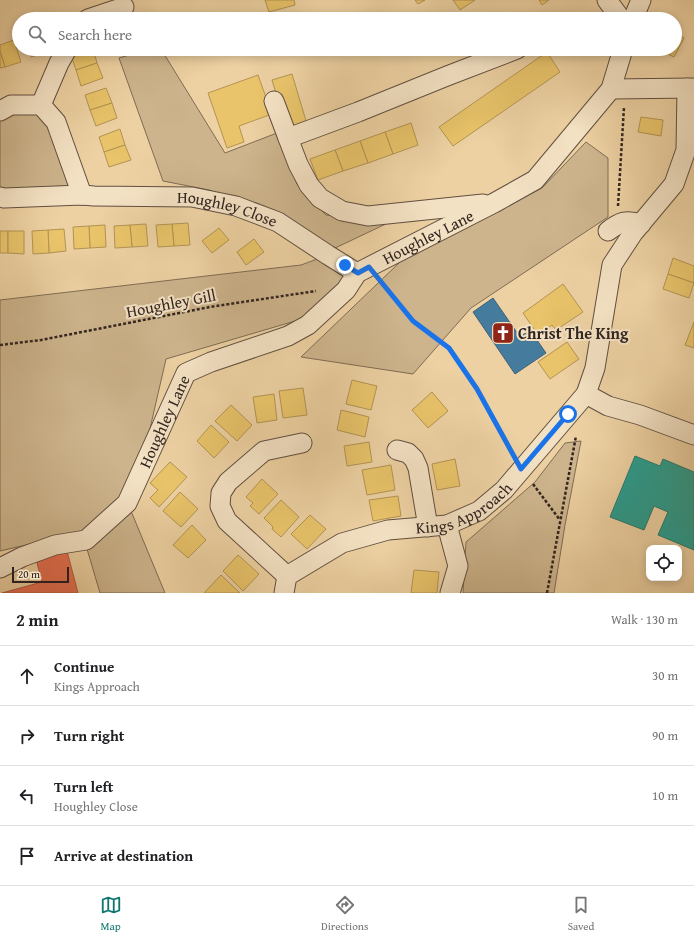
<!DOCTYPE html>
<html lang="en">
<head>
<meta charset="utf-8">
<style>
	:root { --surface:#fff; --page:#f2f2f2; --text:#202124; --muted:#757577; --line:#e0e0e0; --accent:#0f766e }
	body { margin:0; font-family:"Gentium Book Plus",serif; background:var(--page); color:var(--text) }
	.controls { position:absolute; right:12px; bottom:12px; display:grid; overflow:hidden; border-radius:8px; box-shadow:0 2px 10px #0003 }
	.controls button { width:36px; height:36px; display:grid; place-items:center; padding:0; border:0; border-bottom:1px solid var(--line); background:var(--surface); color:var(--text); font:20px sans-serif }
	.scale { position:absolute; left:12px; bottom:10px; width:57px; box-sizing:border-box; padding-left:4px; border:2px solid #312420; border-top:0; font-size:11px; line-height:14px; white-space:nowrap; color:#312420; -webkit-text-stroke:3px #f3e1c3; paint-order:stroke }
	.stop { position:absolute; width:12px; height:12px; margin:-9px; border:3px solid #1a73e8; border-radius:50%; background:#fff }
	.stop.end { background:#1a73e8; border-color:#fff; box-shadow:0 1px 4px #0008 }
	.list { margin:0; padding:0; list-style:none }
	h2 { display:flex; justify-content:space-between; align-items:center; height:52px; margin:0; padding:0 16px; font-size:17px }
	h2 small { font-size:13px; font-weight:400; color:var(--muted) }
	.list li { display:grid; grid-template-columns:26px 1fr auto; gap:12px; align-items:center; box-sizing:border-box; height:60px; padding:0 16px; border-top:1px solid var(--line) }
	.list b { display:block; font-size:15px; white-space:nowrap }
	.list p { margin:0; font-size:13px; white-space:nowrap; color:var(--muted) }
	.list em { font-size:13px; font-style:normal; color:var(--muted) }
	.icon { flex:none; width:22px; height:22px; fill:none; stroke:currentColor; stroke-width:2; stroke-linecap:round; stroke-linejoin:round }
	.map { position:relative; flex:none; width:694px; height:593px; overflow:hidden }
	.search { position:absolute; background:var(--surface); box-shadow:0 2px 10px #0003; left:12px; right:12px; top:12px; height:44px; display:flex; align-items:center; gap:10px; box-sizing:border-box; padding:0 14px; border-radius:22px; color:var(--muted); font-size:15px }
	.sheet { height:292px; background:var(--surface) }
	nav { display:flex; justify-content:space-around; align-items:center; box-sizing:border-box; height:56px; border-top:1px solid var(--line); background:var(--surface); font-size:11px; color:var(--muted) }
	nav a { display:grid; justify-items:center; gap:2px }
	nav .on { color:var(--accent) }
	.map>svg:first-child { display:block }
</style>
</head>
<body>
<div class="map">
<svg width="694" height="593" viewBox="0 0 694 593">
	<rect width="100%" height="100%" fill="#edd1a2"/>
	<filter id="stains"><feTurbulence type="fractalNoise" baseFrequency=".005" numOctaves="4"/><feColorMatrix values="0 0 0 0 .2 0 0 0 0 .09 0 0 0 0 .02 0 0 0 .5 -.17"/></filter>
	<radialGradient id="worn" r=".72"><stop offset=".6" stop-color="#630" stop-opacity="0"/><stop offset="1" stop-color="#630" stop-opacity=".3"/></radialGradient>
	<g fill="#cdb48c" stroke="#7f6c56">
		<path d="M150,49H161L225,153L277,133L297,184L326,215L390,222L333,249L281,214L209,190L163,181L119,58Z"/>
		<path d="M41,105L82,195L0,197V111Z"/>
		<path d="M586,142L608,158V217L471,308L413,374L301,357L401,261L542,188Z"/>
		<path d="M328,255L357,273L319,314L166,359L131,511L165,593H100L82,532L0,551V300L301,265Z"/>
		<path d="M581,441L565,525L554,593H463L466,542L535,482L565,443Z"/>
	</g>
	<g fill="#e9c46a" stroke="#b29454">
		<path d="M265,0H294L295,5L269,12Z"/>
		<path d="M415,0H425L418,4Z"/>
		<path d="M453,0H475L460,10Z"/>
		<path d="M539,0H549L542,5Z"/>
		<path d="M675,33L684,38L674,57L657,49H675Z"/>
		<path d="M14,40L21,62L5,67L0,51V45Z"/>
		<path d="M28,49H45L46,52L31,57Z"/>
		<path d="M88,49H93L97,63L76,70L71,55Z"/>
		<path d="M0,51L5,67L0,68Z"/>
		<path d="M547,52L560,72L453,146L439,127Z"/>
		<path d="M97,63L103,78L81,86L76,70Z"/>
		<path d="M292,74L307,124L287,130L272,80Z"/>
		<path d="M258,75L272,114L239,126L244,142L227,148L208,93Z"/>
		<path d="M106,88L112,103L90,110L85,95Z"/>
		<path d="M112,103L117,118L96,126L90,110Z"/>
		<path d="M641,117L663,120L661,136L638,132Z"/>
		<path d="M411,123L418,145L393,154L385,132Z"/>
		<path d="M120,129L125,145L104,152L99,137Z"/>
		<path d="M385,132L393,154L368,163L360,141Z"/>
		<path d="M360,141L368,163L343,171L335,150Z"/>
		<path d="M125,145L131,160L109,167L104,152Z"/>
		<path d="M335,150L343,171L318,180L310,159Z"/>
		<path d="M188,223L190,245L174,246L172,224Z"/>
		<path d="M146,224L148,246L132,247L130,225Z"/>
		<path d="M172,224L174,246L158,247L156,225Z"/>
		<path d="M105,225L106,247L90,248L89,226Z"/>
		<path d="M130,225L132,247L115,248L114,226Z"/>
		<path d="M89,226L90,248L74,249L73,227Z"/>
		<path d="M219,228L229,240L212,253L202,241Z"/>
		<path d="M64,229L66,251L49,253L48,230Z"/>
		<path d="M48,230L49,253L33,254L32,231Z"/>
		<rect x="0" y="231" width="8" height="22"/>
		<path d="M8,231H24V254L8,253Z"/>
		<path d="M254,239L264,252L246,265L237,252Z"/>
		<path d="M673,258L694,266V283L668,274Z"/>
		<path d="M668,274L694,283L689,298L663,289Z"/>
		<path d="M563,284L583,312L556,330L552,325L538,335L523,313Z"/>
		<path d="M694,322V348L685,345Z"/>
		<path d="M567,342L579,359L550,379L538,362Z"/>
		<path d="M352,380L377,386L371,410L346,404Z"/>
		<path d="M303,388L307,415L283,418L279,391Z"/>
		<path d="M432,392L448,411L428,428L412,410Z"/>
		<path d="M274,394L277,420L257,423L253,397Z"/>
		<path d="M231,405L252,425L237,441L215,421Z"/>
		<path d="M341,410L369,417L365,437L337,430Z"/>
		<path d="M211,425L229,442L214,458L197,441Z"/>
		<path d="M369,442L372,462L347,466L344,446Z"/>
		<path d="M455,459L460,486L437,490L432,464Z"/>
		<path d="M170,462L187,477L159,507L150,498L158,490L150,483Z"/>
		<path d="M391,465L395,490L367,495L362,470Z"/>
		<path d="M262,479L278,494L259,514L250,506L253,503L246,497Z"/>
		<path d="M180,492L198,509L181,527L163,511Z"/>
		<path d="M398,496L401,516L373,521L369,500Z"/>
		<path d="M281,500L299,517L281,537L272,529L273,527L264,518Z"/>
		<path d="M310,515L326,529L307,549L291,534Z"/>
		<path d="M192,525L206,540L188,558L173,545Z"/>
		<path d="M238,555L259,574L243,591L223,571Z"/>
		<path d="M414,570L439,572L437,593H411Z"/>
		<path d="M221,575L240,593H204Z"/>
	</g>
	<path fill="#e76f51" stroke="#b05842" d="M67,551L78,593H2L42,582L36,559Z"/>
	<path fill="#2a9d8f" stroke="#2c796e" d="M635,456L660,466L663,459L694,472V550L658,535L668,512L654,506L644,530L610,517Z"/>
	<path fill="#457b9d" stroke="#3f6178" d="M493,298L520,337L530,330L546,353L515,374L473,312Z"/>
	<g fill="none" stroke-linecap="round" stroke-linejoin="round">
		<g stroke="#604f40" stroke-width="21">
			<g id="minor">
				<path d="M607,0L621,19"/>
				<path d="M88,19L124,7"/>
				<path d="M633,19L641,0"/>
				<path d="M611,89L694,88"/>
				<path d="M274,101L288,138"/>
				<path d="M41,105L59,63L67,49"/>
				<path d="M0,111L11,105H41L56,122L82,195"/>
				<path id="s1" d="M0,197L4,198L82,195L94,196L192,197L236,206L278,222L328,255L357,273"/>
				<path d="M483,204L368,216L342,211L320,198L309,185L298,164L288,138L358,112L447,76L517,49"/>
				<path d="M608,231C620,222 626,219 641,224"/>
				<path d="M586,394L608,406L640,415L694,435"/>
				<path d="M397,450L408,453L414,459L418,468L428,527"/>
				<path d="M447,525L458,566L450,593"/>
				<path id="s2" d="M0,568L22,557L55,545L86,540L127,503L186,373L211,362L288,336L308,325L346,290L357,273L494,203L535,180L611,89L623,49"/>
				<path d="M287,576L227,521L220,506L221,493L228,482L264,451L302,443"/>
				<path id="s3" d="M284,593L287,576L342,543L388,530L447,525L479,511L504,490L586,394L595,368L612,265L633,233L674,184L686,150L687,88"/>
			</g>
		</g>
		<g stroke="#312420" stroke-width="2.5" stroke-dasharray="3 2" stroke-linecap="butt">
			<path d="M618,206L624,107"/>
			<path d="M381,281L413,321L449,348L477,389L512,453"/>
			<path d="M0,345L41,340L210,307L316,291"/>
			<path d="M533,484L560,520"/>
			<path d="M547,593L576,436"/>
		</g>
		<use href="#minor" stroke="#f3e1c3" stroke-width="19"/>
	</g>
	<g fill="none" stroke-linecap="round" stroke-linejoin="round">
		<path stroke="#1a73e8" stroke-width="5" d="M345,265L358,273L369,267L413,321L449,348L477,389L521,469L568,414"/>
	</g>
	<defs>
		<g id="church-square" transform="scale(1.15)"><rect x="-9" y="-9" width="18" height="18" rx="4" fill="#8f2418" stroke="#f3e1c3"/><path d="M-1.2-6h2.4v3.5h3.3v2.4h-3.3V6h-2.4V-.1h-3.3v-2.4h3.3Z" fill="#fff"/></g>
	</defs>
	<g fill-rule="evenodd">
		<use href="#church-square" x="503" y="333"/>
	</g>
	<g text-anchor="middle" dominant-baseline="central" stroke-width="4" stroke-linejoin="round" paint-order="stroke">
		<g font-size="16" fill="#312420" stroke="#f3e1c3">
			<text stroke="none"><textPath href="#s1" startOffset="229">Houghley Close</textPath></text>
			<text stroke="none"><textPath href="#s2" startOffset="572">Houghley Lane</textPath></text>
			<text transform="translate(171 303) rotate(-11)">Houghley Gill</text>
			<text stroke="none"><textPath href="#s2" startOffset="236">Houghley Lane</textPath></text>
			<text stroke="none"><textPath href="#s3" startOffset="210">Kings Approach</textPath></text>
		</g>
		<g font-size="16" font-weight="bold" fill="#312420" stroke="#f3e1c3" text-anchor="start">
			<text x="518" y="333">Christ The King</text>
		</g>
	</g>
	<rect width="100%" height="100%" filter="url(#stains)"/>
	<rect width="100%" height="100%" fill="url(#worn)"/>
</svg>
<div class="controls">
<button><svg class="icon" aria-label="locate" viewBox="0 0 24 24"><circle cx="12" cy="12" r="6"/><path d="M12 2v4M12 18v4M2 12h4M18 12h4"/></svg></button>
</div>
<div class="scale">20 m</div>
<div class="stop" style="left:568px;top:414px"></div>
<div class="stop end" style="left:345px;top:265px"></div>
<div class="search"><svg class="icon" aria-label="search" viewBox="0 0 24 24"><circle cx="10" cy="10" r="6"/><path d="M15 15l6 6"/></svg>Search here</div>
</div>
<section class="sheet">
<h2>2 min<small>Walk · 130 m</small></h2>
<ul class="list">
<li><svg class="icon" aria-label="ahead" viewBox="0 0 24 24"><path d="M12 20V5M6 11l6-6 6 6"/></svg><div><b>Continue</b><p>Kings Approach</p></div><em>30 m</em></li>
<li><svg class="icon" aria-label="right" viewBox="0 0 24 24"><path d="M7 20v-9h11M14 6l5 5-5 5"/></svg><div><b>Turn right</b></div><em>90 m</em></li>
<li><svg class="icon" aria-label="left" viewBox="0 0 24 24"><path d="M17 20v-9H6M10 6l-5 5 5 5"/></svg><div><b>Turn left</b><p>Houghley Close</p></div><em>10 m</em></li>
<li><svg class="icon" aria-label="arrive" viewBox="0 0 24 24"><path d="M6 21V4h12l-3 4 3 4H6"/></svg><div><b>Arrive at destination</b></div></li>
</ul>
</section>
<nav>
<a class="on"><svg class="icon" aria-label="map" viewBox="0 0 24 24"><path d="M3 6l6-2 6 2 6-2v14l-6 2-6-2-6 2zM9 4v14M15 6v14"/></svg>Map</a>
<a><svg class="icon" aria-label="directions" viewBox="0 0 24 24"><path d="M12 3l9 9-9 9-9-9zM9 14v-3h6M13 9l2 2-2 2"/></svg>Directions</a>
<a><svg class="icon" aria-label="saved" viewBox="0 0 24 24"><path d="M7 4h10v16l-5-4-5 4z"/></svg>Saved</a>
</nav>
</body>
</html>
